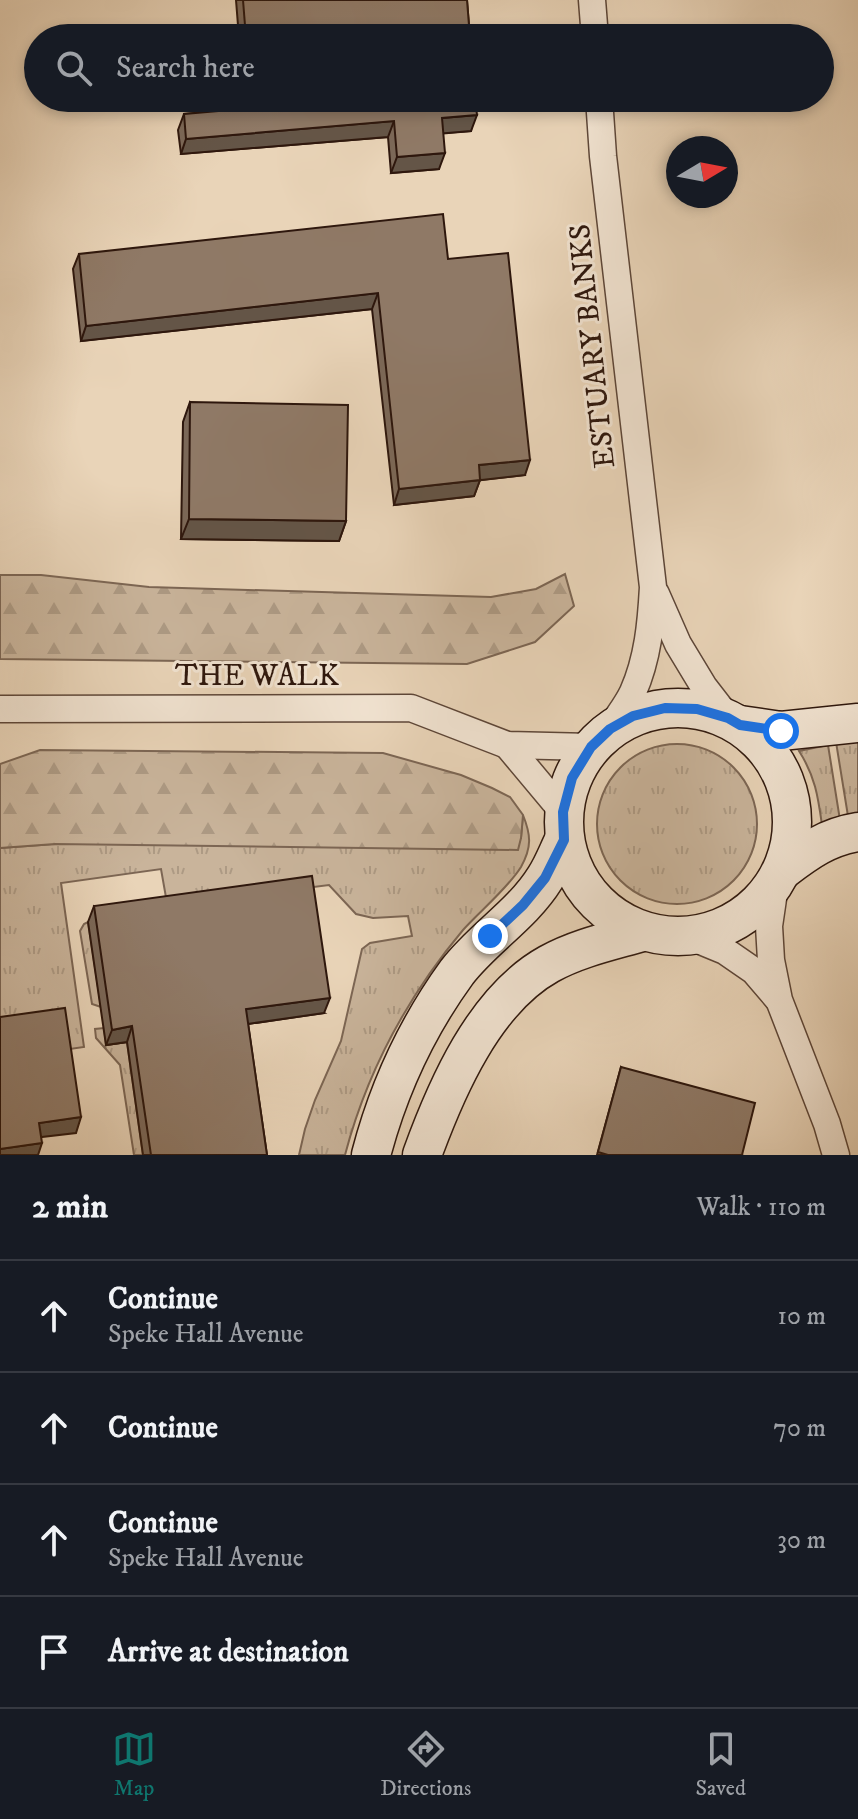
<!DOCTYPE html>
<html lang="en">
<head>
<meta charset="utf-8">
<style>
	:root { --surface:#171b24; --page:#242831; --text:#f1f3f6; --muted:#9ea1a6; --line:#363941; --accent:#0f766e }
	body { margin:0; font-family:"IM FELL DW Pica",serif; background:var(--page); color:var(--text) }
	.compass { position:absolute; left:666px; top:136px; width:72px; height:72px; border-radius:50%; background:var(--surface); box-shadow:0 4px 12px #0003; rotate:80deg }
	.stop { position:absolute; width:24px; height:24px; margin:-18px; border:6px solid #1a73e8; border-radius:50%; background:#fff }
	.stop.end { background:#1a73e8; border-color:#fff; box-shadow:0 2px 8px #0008 }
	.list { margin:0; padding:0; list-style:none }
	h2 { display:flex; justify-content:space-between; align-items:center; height:104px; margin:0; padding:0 32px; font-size:34px }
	h2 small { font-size:26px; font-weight:400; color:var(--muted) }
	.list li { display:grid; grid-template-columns:52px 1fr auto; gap:24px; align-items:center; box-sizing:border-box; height:112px; padding:0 32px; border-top:2px solid var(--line) }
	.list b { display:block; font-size:30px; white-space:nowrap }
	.list p { margin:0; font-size:26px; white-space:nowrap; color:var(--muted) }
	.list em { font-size:26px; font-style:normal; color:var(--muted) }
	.icon { flex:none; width:44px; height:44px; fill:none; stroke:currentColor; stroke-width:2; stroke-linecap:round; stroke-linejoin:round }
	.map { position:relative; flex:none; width:858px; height:1155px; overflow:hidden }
	.search { position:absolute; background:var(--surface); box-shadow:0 4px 12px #0003; left:24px; right:24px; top:24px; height:88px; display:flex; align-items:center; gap:20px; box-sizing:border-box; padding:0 28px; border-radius:44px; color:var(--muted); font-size:30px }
	.sheet { height:552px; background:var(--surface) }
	nav { display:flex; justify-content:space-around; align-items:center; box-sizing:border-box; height:112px; border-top:2px solid var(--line); background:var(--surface); font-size:22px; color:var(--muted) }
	nav a { display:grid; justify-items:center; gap:4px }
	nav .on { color:var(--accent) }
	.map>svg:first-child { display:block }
</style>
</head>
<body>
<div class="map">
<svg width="858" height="1155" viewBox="0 0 858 1155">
	<defs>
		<pattern id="grass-tufts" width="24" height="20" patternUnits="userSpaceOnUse" patternTransform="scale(2)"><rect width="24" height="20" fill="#c9b49b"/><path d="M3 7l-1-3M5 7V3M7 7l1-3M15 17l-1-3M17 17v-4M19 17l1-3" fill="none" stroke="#ad9a84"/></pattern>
		<pattern id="forest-firs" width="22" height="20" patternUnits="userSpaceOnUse" patternTransform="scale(2)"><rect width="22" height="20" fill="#c9b49b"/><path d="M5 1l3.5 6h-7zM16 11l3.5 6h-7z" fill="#ad9a84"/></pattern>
	</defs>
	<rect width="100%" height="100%" fill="#e9d4b8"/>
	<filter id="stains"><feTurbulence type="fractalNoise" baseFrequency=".0025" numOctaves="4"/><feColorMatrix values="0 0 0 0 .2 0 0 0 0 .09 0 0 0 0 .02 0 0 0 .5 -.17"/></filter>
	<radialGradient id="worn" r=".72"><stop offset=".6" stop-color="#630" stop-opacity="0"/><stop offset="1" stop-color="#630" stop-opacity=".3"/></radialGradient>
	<g fill="url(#grass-tufts)" stroke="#7c6654" stroke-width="2">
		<path d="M858,740V814L848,816L836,742Z"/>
		<circle cx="677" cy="824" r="80"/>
		<path d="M828,745L840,820L822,825C818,796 815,776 799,751Z"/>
		<path d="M523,815C531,835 532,847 521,867C508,888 480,911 463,930C408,996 367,1071 345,1155H299L305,1129L315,1100L341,1041L362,949L370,943L412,936L408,916L373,918L356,914L329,885L171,905L167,903L161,869L61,883L84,1047L63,1050L0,1031V848L55,844L521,838Z"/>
		<path d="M88,922L101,1007L92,1004L80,931L84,924Z"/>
		<path d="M104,1028L106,1045L127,1042L143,1155H134L120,1065L96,1038L95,1029Z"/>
	</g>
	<g fill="url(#forest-firs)" stroke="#7c6654" stroke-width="2">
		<path d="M565,574L574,606L535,642L467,664L0,659V575H41L149,587L491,597L536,589Z"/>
		<path d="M40,750L383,753L461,775L492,788L510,797L523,815L521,838L518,850L55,844L0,848V764Z"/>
	</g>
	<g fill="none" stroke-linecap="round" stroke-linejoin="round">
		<g stroke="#5d4638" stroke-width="29">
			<g id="street">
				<path d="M592,0L595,38"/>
				<path d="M599,98L603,156L653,587C651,623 648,658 633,692C627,705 617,717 610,729"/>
				<path d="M656,594L678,644L704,687L728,718"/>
				<path d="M0,709L411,708L507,745L591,747"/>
				<path d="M507,745L563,812"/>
				<path d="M775,885L769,926L771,960L779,1000L827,1124L836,1155"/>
				<path d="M691,937L725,951L754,971L777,998"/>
			</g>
		</g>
		<g stroke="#2e170d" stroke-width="41">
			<g id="secondary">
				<circle cx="678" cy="822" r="114"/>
				<path d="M740,725L781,731L858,723"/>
				<path d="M784,869C808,851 827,837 858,832"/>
				<path d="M371,1155C388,1090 417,1027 457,972C483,938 522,915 545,878C553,866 558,852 564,840"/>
				<path d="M422,1155C446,1089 484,1000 549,964C578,948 611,941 642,932"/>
			</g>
		</g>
		<use href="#street" stroke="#f1e3d1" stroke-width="26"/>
		<use href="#secondary" stroke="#f1e3d1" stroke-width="38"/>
	</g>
	<g fill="#7b6858" stroke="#2e170d" stroke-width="2">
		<path d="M236,0H467L470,38H239Z"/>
		<path d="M244,98H475L471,131L443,133L439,169L391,173L388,137L181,154L178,130L184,114L245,109Z"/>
		<path d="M79,254L448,259L525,475L480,480L474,496L394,505L372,309L81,341L73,269Z"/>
		<path d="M190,402L346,521L339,541L181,539L183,422Z"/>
		<path d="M94,906L324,1013L248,1024L267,1155H143L127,1042L106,1045L88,922Z"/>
		<path d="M621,1067L742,1155H597Z"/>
	</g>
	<g fill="#645547" stroke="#2e170d" stroke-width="2">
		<path d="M477,115L471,131L436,134L442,118Z"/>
		<path d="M394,121L388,137L181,154L186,139Z"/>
		<path d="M445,153L439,169L391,173L397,157Z"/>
		<path d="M378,293L372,309L81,341L86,326Z"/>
		<path d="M530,460L525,475L473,481L479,465Z"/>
		<path d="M480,480L474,496L394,505L399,489Z"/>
		<path d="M189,519L346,521L339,541L181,539Z"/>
		<path d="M330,998L324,1013L241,1025L246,1009Z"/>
		<path d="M132,1026L127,1042L106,1045L112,1030Z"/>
		<path d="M81,1117L76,1133L33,1138L39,1123Z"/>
		<path d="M42,1143L38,1155H0V1149Z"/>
	</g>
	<g fill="#8f7966" stroke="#2e170d" stroke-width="2">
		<path d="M243,0H467L470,38H246Z"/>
		<path d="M251,98H475L477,115L442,118L445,153L397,157L394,121L186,139L184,114L252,108Z"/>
		<path d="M443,214L448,259L508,253L530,460L479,465L480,480L399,489L378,293L86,326L79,254Z"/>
		<path d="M190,402L348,405L346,521L189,519Z"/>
		<path d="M312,876L330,998L246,1009L267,1155H151L132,1026L112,1030L94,906Z"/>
		<path d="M65,1008L81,1117L39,1123L42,1143L0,1149V1017Z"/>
		<path d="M621,1067L755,1103L742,1155H608L598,1152Z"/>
	</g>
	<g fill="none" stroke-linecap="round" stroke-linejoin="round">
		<path stroke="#1a73e8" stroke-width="10" d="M490,936L523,905L545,878L564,840L563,812L572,778L591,747L610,729L633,716L665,708L697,709L728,718L740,725L781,731"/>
	</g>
	<g text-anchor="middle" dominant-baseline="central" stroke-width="6" stroke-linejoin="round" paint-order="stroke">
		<g font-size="30" fill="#2e170d" stroke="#f1e3d1">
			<text transform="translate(593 346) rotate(-96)">ESTUARY BANKS</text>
			<text x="257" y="676">THE WALK</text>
		</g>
	</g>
	<rect width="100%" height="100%" filter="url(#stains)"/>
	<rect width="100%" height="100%" fill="url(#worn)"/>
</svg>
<svg class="compass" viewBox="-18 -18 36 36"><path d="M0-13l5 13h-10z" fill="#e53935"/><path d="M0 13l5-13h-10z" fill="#9ea1a6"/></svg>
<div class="stop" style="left:781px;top:731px"></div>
<div class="stop end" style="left:490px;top:936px"></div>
<div class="search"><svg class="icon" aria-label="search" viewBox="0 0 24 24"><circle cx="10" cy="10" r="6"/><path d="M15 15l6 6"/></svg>Search here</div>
</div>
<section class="sheet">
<h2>2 min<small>Walk · 110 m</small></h2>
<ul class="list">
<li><svg class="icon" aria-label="ahead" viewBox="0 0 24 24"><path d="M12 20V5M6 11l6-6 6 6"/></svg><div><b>Continue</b><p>Speke Hall Avenue</p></div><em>10 m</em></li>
<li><svg class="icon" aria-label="ahead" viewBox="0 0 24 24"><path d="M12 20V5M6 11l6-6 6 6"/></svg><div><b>Continue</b></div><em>70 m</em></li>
<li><svg class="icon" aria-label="ahead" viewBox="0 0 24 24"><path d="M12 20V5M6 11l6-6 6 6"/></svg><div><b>Continue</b><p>Speke Hall Avenue</p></div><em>30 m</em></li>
<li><svg class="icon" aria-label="arrive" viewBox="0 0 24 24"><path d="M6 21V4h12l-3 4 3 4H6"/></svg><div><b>Arrive at destination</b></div></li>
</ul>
</section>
<nav>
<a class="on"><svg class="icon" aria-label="map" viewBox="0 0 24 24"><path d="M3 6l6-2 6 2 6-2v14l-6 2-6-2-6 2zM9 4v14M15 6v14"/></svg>Map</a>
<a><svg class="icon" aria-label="directions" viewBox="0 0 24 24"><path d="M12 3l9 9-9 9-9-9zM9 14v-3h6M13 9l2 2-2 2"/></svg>Directions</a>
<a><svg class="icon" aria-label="saved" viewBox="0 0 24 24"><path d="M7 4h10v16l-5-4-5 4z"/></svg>Saved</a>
</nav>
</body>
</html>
